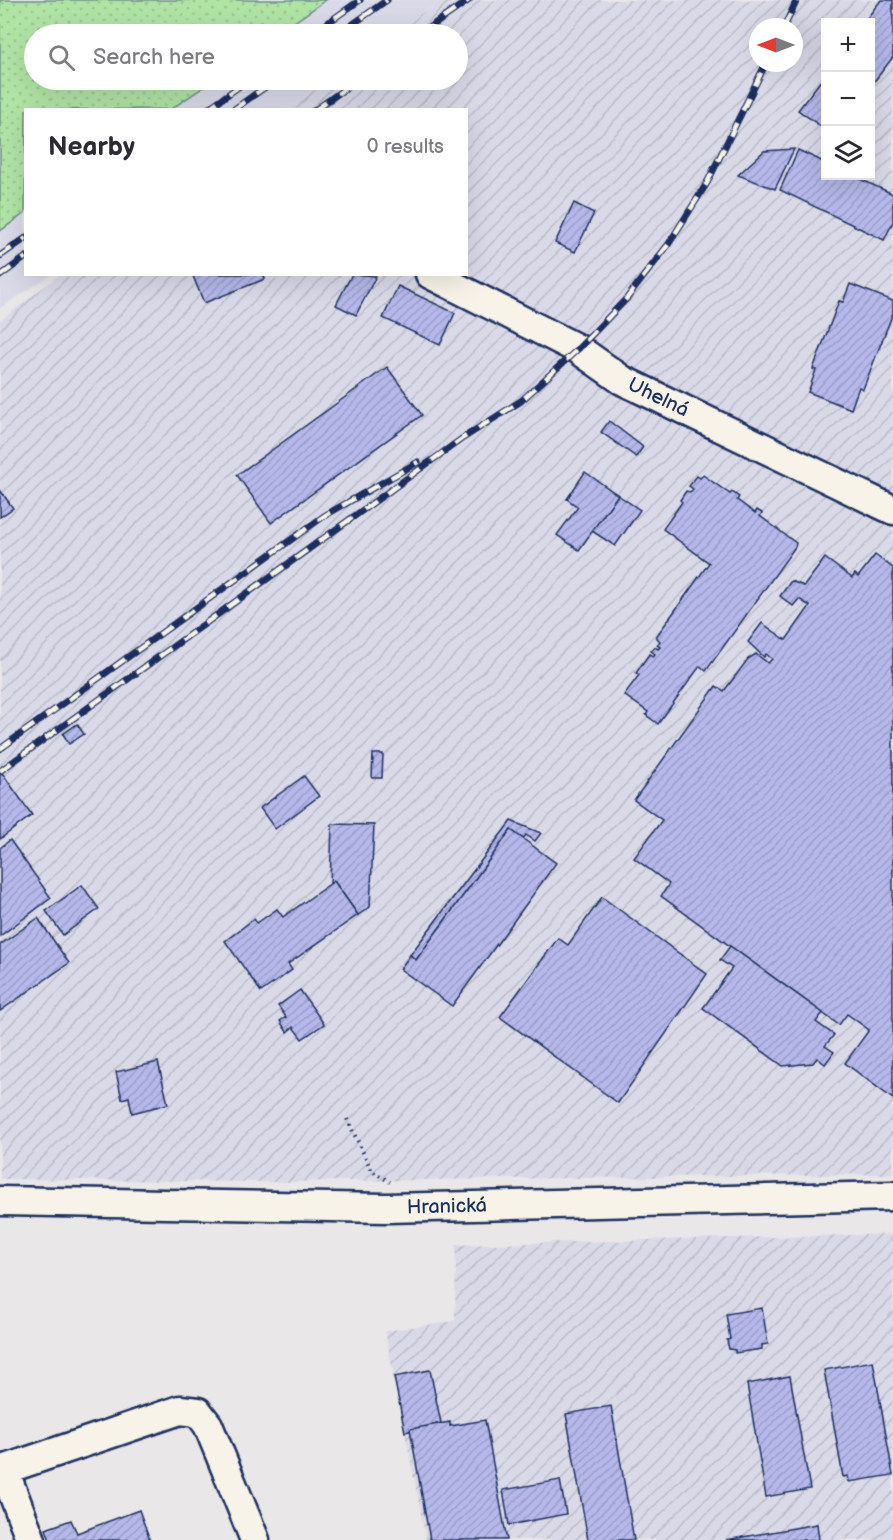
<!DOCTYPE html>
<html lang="en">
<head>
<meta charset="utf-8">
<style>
	:root { --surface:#fff; --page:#f2f2f3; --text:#2b2b33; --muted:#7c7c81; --line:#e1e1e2 }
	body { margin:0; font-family:"Balsamiq Sans",sans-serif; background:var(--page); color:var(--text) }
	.controls { position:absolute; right:18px; top:18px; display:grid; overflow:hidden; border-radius:0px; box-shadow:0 6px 24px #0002 }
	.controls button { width:54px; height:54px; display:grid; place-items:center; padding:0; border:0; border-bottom:2px solid var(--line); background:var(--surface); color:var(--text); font:30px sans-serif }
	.compass { position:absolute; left:749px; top:18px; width:54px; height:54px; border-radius:50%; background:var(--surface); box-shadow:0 6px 24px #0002; rotate:270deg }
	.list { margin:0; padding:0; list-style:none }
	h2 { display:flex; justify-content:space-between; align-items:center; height:78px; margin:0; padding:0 24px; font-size:26px }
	h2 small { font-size:20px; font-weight:400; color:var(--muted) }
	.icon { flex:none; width:33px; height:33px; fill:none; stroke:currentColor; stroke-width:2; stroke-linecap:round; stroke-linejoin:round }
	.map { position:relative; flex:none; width:893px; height:1540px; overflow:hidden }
	.search { position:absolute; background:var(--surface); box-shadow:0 6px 24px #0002; left:24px; top:24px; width:444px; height:66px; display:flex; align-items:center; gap:15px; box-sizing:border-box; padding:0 21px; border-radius:33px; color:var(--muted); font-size:22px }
	.panel { position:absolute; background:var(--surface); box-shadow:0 6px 24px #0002; left:24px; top:108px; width:444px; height:168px; border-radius:0px }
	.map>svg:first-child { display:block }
</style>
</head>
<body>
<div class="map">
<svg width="893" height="1540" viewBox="0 0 893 1540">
	<defs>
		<pattern id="industrial-furrows" width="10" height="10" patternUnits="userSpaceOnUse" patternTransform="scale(1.5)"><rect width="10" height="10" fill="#dad9e8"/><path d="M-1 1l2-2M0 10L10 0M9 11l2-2" fill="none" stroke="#babbc9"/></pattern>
		<pattern id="green-dots" width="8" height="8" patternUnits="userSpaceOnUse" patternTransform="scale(1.5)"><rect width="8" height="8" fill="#b0e4a5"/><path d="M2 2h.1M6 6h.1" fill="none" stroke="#97c490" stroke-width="1.8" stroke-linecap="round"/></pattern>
		<pattern id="building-hatch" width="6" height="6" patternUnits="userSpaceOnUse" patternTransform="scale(1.5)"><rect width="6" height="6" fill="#b5b8e9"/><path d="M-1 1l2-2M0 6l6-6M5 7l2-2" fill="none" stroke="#9b9eca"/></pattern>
	</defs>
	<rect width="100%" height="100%" fill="#eae7e8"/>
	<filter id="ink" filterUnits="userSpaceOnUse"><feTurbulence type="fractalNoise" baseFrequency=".0167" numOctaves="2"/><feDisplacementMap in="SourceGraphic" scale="12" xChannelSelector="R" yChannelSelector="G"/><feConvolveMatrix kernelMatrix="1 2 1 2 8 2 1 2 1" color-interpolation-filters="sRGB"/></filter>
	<g filter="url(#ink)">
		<g fill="#dad9e8">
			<path d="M326,0H441L392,34H277Z"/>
			<path d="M214,80H329L286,109H171Z"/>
			<path d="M25,213L26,274L51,275L0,308V231Z"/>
		</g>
		<g fill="url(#industrial-furrows)" fill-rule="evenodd">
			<path d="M441,0H893V1174L274,1182L0,1179V321L59,275L466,274V110L286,109L329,80H458V34H392ZM826,22H870V176H826ZM758,27H794V63H758Z"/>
			<path d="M893,1234V1540H426L385,1331L455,1321L456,1245Z"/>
		</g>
		<path fill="url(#green-dots)" stroke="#668a82" stroke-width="1.5" d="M0,0H326L277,34H34V80H214L171,109L26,110L25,213L0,231Z"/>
		<g fill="url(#building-hatch)" stroke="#1b2f5e" stroke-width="1.5">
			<path d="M881,0H893V57L870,87V22H864Z"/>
			<path d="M826,74V130L798,110Z"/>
			<path d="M794,149L775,189L738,175L764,151Z"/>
			<path d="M798,150L826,163V176H853L893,194V222L884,240L780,190Z"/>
			<path d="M574,203L594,213L575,252L555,243Z"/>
			<path d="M198,274H264L265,279L204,303L193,276Z"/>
			<path d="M352,274L376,276L356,315L336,305Z"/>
			<path d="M850,284L893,301V313L863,389L859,387L851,409L808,392L816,370L813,369L839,301L843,302Z"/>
			<path d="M398,286L455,313L440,345L383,318Z"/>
			<path d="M387,367L422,415L271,523L237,475Z"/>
			<path d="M609,421L643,447L636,457L601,432Z"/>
			<path d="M585,472L618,495L579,550L557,535L578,507L567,499Z"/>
			<path d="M703,475L730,494L732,492L739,497L737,500L755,513L757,510L762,513L760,516L796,543L795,547L706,671L700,666L658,724L646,715L648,712L624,695L639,675L636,673L649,654L653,656L655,654L651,651L655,647L658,649L660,647L657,645L660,641L656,637L709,563L663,529L682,502L680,500L686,491L690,492L693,489L689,486L697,476L700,478Z"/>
			<path d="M0,490L13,508L0,517Z"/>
			<path d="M618,495L640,510L615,546L592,531Z"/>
			<path d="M875,555L893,568V1099L845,1063L869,1030L847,1014L839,1025L661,896L669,884L634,858L662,820L634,800L716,686L724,691L748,659L756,654L768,663L772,659L766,654L764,657L748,642L762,623L786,640L810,606L799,599L793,606L780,596L791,581L804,586L825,558L852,578L855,574L858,577Z"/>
			<path d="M77,724L84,734L69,744L63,734Z"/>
			<path d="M373,754H383L382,778H372Z"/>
			<path d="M0,770L32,815L0,839Z"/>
			<path d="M304,776L319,796L275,829L260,808Z"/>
			<path d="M511,821L541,833L535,841L526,835L523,839L511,830L416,960L410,955Z"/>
			<path d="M332,824L374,825L370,907L358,915L334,881L330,884Z"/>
			<path d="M511,830L556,863L452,1006L400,969L410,955L416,960Z"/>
			<path d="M10,840L51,898L0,936V848Z"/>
			<path d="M334,881L358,915L288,964L292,970L261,992L225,941L254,919L257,923L277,909L283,917Z"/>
			<path d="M82,885L99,909L63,935L46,911Z"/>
			<path d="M602,897L707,974L618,1103L500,1017L558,938L568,945Z"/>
			<path d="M38,918L69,963L0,1011V945Z"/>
			<path d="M730,946L823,1013L816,1022L834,1035L825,1046L834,1052L825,1064L817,1058L813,1063L783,1066L703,1008L732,968L720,960Z"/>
			<path d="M300,990L324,1024L302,1039L293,1027L287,1032L280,1021L286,1017L278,1006Z"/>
			<path d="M158,1062L168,1104L132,1113L129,1097L122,1099L116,1072Z"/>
			<path d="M762,1308L768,1344L762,1345V1349L735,1353V1350L729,1349L727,1340L730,1339L726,1314Z"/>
			<path d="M873,1361L893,1475L849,1482L848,1476L843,1477L824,1370Z"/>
			<path d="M430,1370L441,1423L405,1432L394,1377Z"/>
			<path d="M790,1376L810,1489L766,1497L747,1384Z"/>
			<path d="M611,1406L634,1540H588L566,1414Z"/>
			<path d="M485,1420L507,1540H430L410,1429L450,1422V1426Z"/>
			<path d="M560,1480L566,1514L509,1525L503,1490Z"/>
			<path d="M139,1510L150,1540H50L46,1529L71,1520L77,1533Z"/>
			<path d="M817,1524L819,1540H726Z"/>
		</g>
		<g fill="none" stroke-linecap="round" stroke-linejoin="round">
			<g stroke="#1b2f5e" stroke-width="33">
				<g id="minor">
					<path id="s1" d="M430,274L578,349L622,380L893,510"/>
					<path id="s2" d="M0,1201L386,1208L893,1196"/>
					<path d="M4,1470L31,1540"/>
					<path d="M0,1471L180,1410L198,1412L208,1425L255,1540"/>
				</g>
			</g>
			<path stroke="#1b2f5e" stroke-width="4" stroke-dasharray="1.5 4.5" stroke-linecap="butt" d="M347,1119L372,1171L390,1182"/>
			<use href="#minor" stroke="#f7f3e8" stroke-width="28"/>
			<g stroke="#1b2f5e" stroke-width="7">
				<g id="rail">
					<path d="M784,27L797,0"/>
					<path d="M312,34L360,0"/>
					<path d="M339,34L387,0"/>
					<path d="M420,34L469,0"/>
					<path d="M206,110L248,80"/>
					<path d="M233,110L275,80"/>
					<path d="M315,110L357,80"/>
					<path d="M0,256L26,238"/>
					<path d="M0,276L26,257"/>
					<path d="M0,749L324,516L418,462"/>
					<path d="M0,771L463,438L521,401L578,349L627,298L668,245L707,183L766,63"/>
				</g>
			</g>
			<use href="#rail" stroke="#f7f3e8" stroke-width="4.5" stroke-dasharray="14" stroke-linecap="butt"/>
		</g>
	</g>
	<g text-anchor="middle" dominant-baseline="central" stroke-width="4.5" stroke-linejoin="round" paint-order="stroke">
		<g font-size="20" fill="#1b2f5e" stroke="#f7f3e8">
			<text stroke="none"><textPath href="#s1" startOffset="260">Uhelná</textPath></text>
			<text stroke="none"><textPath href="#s2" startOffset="447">Hranická</textPath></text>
		</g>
	</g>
</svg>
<div class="controls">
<button>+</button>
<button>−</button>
<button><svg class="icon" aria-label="layers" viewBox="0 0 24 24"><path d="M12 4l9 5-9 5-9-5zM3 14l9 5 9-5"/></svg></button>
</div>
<svg class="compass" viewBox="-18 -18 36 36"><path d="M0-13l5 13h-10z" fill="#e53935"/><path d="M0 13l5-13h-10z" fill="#7c7c81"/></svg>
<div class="search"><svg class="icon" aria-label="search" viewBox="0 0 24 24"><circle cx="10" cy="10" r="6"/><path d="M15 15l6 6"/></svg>Search here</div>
<section class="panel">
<h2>Nearby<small>0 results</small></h2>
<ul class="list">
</ul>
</section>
</div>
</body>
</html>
